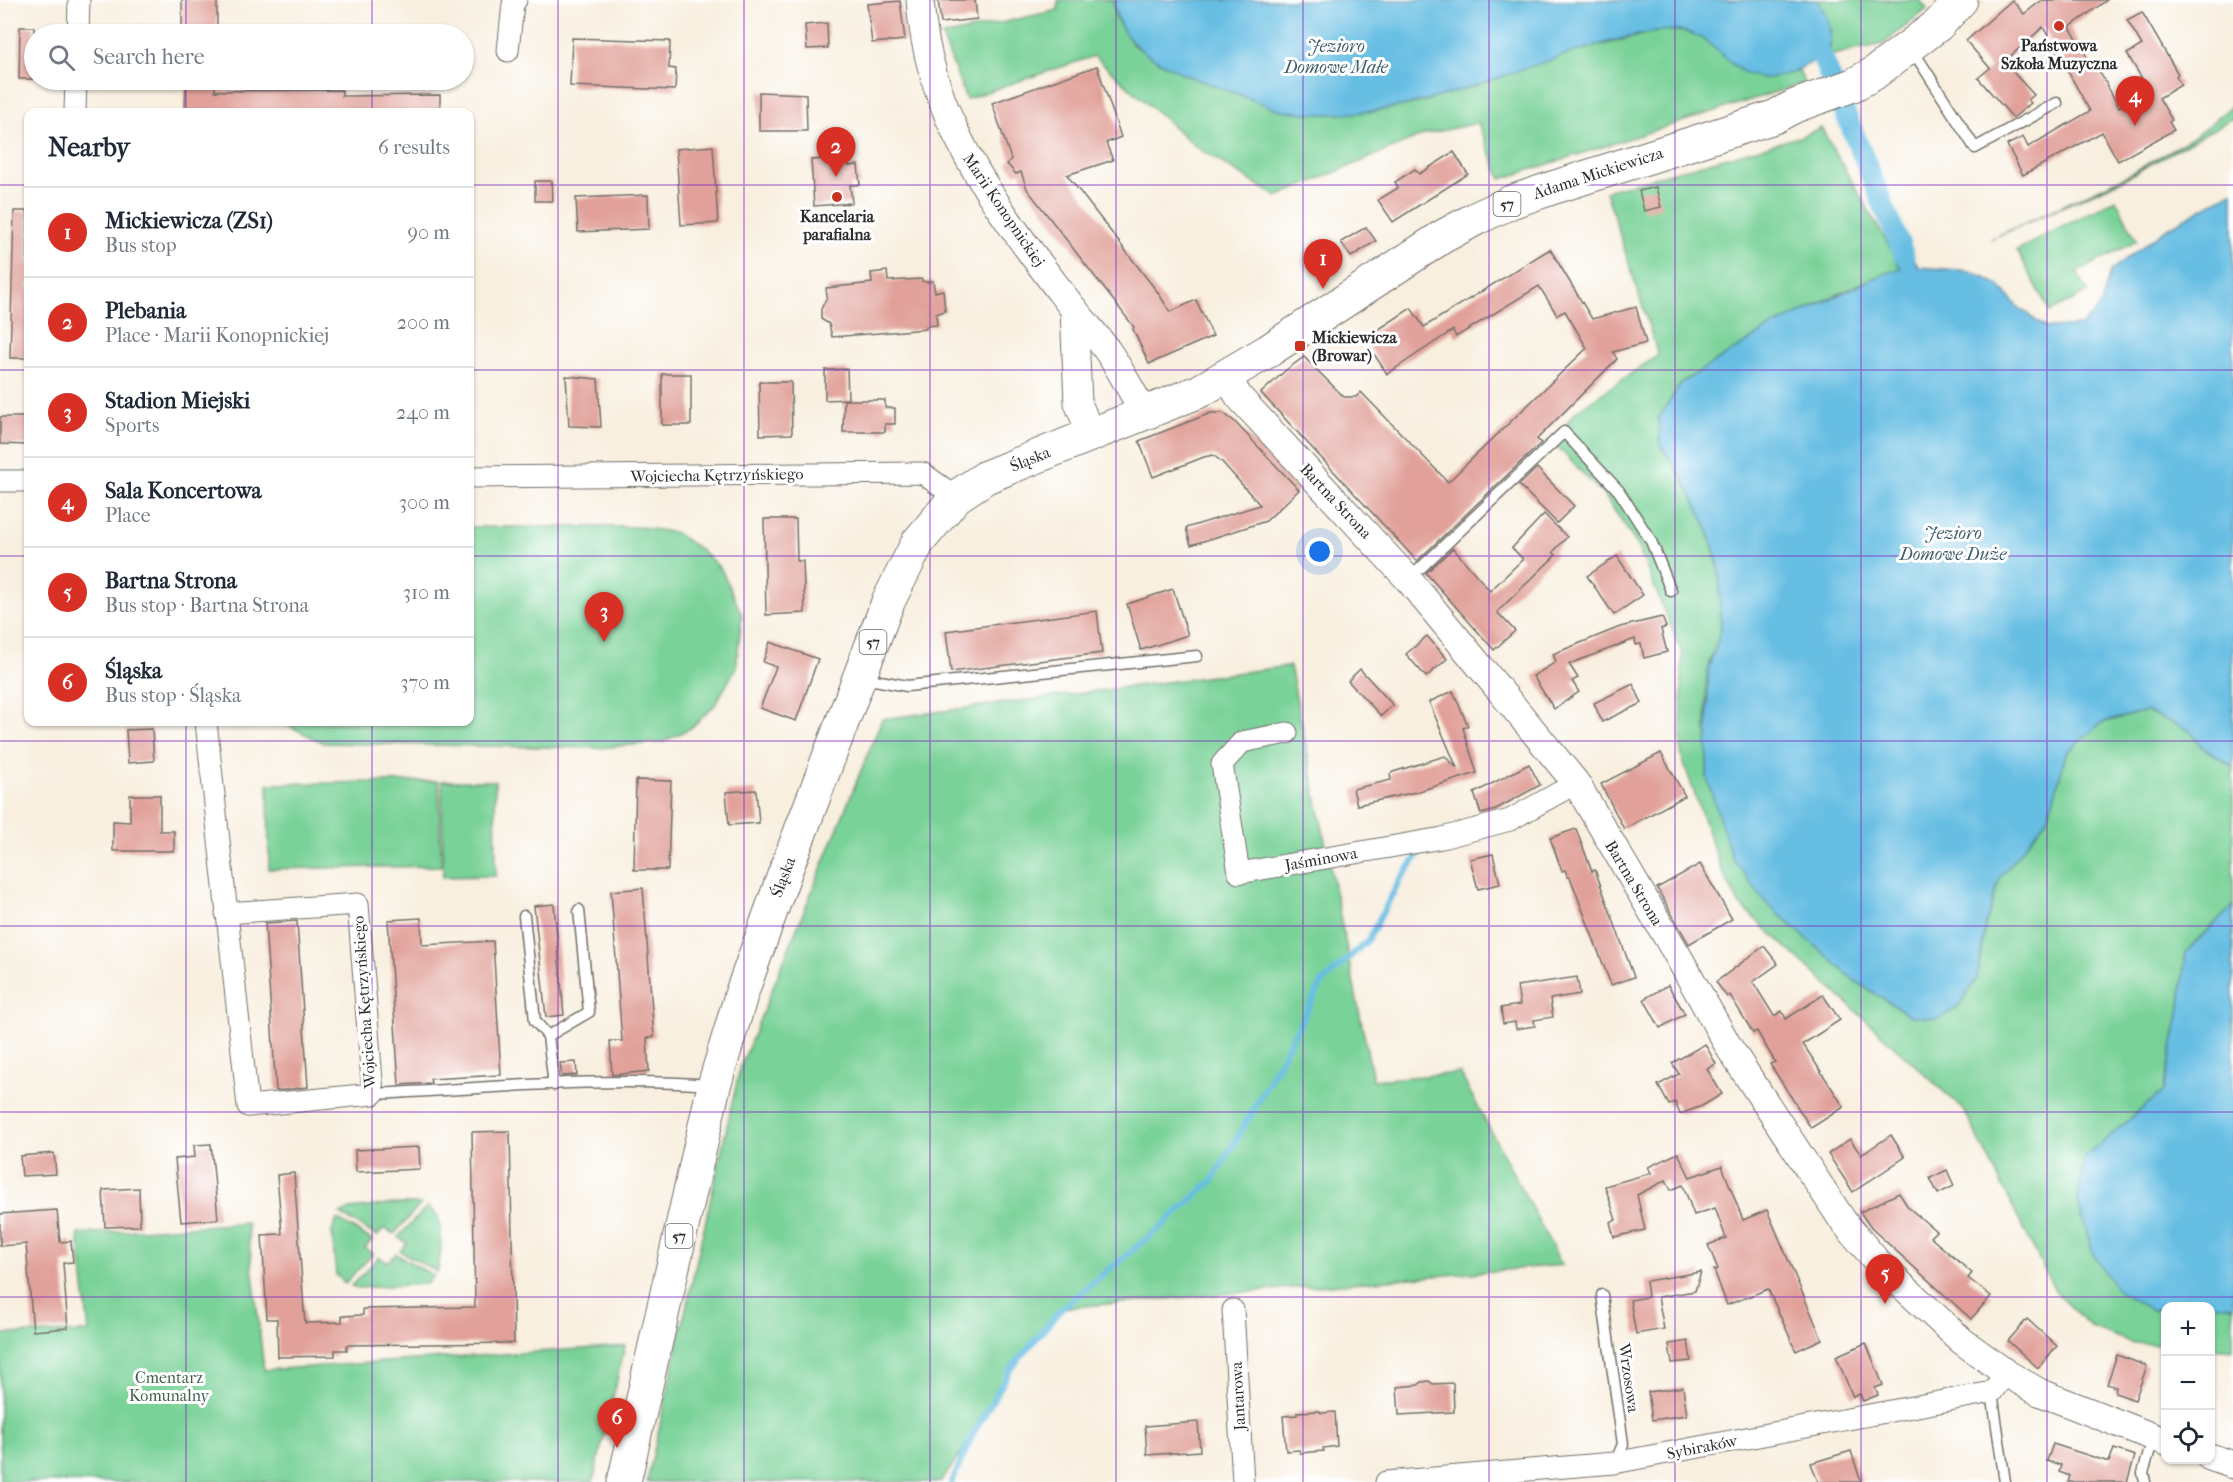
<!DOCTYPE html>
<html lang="en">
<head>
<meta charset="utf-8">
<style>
	:root { --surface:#fff; --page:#f6f6f7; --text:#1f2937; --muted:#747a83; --line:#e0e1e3; --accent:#d93025 }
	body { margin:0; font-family:"IM FELL French Canon",serif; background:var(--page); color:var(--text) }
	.controls { position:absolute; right:18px; bottom:18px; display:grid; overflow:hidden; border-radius:12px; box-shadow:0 2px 4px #0004 }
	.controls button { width:54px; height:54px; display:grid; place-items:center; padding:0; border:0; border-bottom:2px solid var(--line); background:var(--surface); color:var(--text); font:30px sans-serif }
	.you { position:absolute; left:1320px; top:552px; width:21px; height:21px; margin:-15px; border:4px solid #fff; border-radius:50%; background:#1a73e8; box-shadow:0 0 0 9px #1a73e833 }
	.badge { display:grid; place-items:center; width:39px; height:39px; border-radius:50%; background:var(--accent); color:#fff; font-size:20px; font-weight:700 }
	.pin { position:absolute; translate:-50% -50px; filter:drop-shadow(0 2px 3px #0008) }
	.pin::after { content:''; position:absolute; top:32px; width:21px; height:18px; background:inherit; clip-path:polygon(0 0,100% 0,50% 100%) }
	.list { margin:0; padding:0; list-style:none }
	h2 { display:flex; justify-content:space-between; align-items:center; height:78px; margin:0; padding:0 24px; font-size:26px }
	h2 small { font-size:20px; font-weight:400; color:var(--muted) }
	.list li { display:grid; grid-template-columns:39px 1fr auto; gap:18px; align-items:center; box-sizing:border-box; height:90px; padding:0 24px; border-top:2px solid var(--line) }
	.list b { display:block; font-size:22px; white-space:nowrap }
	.list p { margin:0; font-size:20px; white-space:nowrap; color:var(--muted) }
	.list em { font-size:20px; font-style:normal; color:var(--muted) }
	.icon { flex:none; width:33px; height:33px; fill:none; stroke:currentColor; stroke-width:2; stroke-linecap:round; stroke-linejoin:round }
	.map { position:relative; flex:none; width:2233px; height:1482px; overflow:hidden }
	.search { position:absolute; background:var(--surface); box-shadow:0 2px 4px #0004; left:24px; top:24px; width:450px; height:66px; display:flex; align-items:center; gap:15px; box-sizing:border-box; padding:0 21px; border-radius:33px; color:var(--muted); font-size:22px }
	.panel { position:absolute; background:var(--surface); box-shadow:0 2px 4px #0004; left:24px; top:108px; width:450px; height:618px; border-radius:12px }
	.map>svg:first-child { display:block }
</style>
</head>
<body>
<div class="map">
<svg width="2233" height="1482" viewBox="0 0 2233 1482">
	<rect width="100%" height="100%" fill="#fff"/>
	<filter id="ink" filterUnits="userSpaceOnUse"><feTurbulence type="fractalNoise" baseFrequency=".0167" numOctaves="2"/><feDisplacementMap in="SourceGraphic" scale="12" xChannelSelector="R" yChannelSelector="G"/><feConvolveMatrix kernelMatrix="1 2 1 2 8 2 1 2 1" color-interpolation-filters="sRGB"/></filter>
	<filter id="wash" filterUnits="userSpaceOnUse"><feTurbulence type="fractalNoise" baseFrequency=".008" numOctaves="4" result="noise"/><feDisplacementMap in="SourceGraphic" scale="24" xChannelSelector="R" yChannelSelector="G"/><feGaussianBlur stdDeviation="1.35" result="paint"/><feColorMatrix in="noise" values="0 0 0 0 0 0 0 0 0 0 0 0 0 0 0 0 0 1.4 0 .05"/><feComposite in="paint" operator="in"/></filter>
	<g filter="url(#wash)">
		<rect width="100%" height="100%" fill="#f8efdf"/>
		<g fill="#79d298" stroke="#527e62" stroke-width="1.5">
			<path d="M1058,0H1113L1115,17L1133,45L1163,63L1197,80L1371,112L1425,101L1573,52L1663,30L1685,32L1704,38L1716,48L1766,78L1799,70L1804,83L1501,179L1478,123L1426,134L1277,197L1196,147L1094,56L966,99L942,36L1058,10Z"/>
			<path d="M1818,0H1920L1927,9L1883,44L1828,56C1834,36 1828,18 1818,0Z"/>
			<path d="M2233,105V118L2124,179L1991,239L2130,174L2195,136Z"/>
			<path d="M1821,128L1902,268C1823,295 1752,339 1681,383L1661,446C1701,503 1727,556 1721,628C1720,641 1711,654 1708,667C1704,687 1707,711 1706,731L1977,978L1985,927L2000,877L2046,820L2055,795L2065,754L2101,723L2146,711L2189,730L2202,747L2233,767V906L2186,952L2179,1015L2163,1091L2084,1158L2078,1201L2093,1254L2151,1310L2165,1308V1345L2133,1343L2091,1327L2055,1291L1964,1110L1740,905L1721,870L1681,755L1682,653L1636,543L1606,498L1553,442L1576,411L1658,355L1606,191L1799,137Z"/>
			<path d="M2116,199L2137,241L2077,272L2088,292L2050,312L2017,250Z"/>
			<path d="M470,527H641L676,533L701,550L721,569L742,615L736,668L715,705L691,728L663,742L598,748L324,743L280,722H470Z"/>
			<path d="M1290,666L1373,1080L1460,1073L1562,1265L1062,1308L1011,1369L964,1449L941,1482H647L740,1068L882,719Z"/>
			<path d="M439,781L441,866L269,869L268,784Z"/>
			<path d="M442,781H495L496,876L443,877Z"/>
			<path d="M392,1204H421L394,1234L384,1228L377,1236L340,1214L350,1209Z"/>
			<path d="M427,1207C430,1209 436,1213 438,1217C443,1228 441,1261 437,1272L400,1251L407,1243L398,1237Z"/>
			<path d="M337,1219L372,1240L365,1248L373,1254L345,1283L336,1275L332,1231Z"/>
			<path d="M247,1223L264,1370L625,1346L593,1482H0V1334L89,1332L78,1234Z"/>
			<path d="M396,1254L434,1276L426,1284L357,1288L351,1286L379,1257L387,1262Z"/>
			<path d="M2196,1303L2233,1306V1350L2211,1348L2210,1306H2173Z"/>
		</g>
		<g fill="#66bee3" stroke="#487487" stroke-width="1.5">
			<path d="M1113,0H1818C1829,19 1834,34 1828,56C1814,59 1810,64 1799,69C1791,74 1773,78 1764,78C1722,76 1716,23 1661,31C1534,50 1414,133 1282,110C1271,108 1259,102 1248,98C1227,90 1205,83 1184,74C1148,56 1119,44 1113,0Z"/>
			<path d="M2233,191V767L2202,747L2189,730L2146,711L2101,723L2066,753L2055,795L2046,820L2000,877L1985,927L1977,978L1958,1007L1939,1019L1911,1016L1855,981L1766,903L1732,858L1707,778L1708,669L1721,630L1719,566L1707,527L1684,480L1661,446L1658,419L1681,383L1773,326L1874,278L1901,268L1896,261L1910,253L1919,267L1971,271L1998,284L2016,305L2046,328L2081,326L2101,305L2110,271L2166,229Z"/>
			<path d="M2233,906V1306L2196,1303L2151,1310L2117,1290L2093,1254L2078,1201L2084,1158L2163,1091L2179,1015L2186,952Z"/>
		</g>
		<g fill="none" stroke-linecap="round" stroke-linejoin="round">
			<path stroke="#66bee3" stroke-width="6" d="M952,1482L973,1434L1011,1369L1062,1308L1156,1231L1212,1181L1251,1114L1322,983L1368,940L1400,880L1419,854"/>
			<path stroke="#66bee3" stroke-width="21" d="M1822,57L1904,255"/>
		</g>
		<g id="blocks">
			<g fill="#e1a19a">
				<rect x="182" y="0" width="35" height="34"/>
				<path d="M938,0H975L977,19L941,23Z"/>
				<path d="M2012,0L2024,14L2042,0H2107L2070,27L2095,71L2098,69L2119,107L2149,90L2127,54L2142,45L2127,20L2142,12L2178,74L2176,76L2181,85L2159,98L2172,120L2169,122L2174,130L2118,161L2102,132L2023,175L2007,145L2023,137L2028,147L2090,111L2043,27L2004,62L2034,95L2028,100L2031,103L2013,118L1978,78L1990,68L1966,41Z"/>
				<path d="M900,1L905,40L872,43L867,4Z"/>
				<path d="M827,23L828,48L807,49L805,25Z"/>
				<path d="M20,27H34V79H19Z"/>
				<path d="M572,38L670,41L669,68L676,69L675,90L570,86Z"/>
				<path d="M1097,66L1121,137L1106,143L1113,160L1067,175L1159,294L1170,312L1196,300L1213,336L1149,364L1133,329L1134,327L1027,189L1021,172L1016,174L1007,164L1011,159L992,103Z"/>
				<path d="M186,80H215V91L342,90V96L440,95V112H185Z"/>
				<path d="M759,92L806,94L807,131H759Z"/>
				<path d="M713,146L718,223L681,225L676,149Z"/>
				<path d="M1454,152L1468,174L1393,222L1378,200L1398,188L1395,182L1415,169L1419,174Z"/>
				<path d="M848,157L849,166L858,165L860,185H850L852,203L814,206L811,160Z"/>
				<path d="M535,181H552L553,201H535Z"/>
				<path d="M1656,187L1661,207L1644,211L1639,191Z"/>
				<path d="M648,195L649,229L578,232L576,198Z"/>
				<path d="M14,211H28V358H10Z"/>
				<path d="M1366,227L1376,241L1351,257L1341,242Z"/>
				<path d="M1550,249L1592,319L1636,307L1646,343L1613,352L1617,359L1537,439L1541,443L1417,561L1261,393L1286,370L1304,357L1344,397H1356L1361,392L1448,482L1587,348L1565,311L1557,315L1539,286L1456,337L1453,330L1387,374L1364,339L1411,308L1424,327Z"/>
				<path d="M887,271L888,281L922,279V281L926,282L933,281L935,292L943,290L945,311L936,314L937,325L926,326V329L832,337L829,324L821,319V309L827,297L826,288L872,283L871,273Z"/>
				<path d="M847,369L848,399L825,400V370Z"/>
				<rect x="662" y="374" width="29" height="51"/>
				<path d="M566,376L598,379L601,427L569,426Z"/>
				<path d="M759,382H791L792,434L760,435Z"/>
				<path d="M844,400H885V408H895V424H885V432H843Z"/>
				<path d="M1211,413H1223L1234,421L1299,490L1266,521L1191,545L1186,528L1260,505L1222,462L1213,455L1204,457L1153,477L1139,441Z"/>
				<path d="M0,417H28V445L0,444Z"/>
				<path d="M1537,468L1574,506L1557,523L1519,485Z"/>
				<path d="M1544,514L1567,537L1553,552L1556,555L1497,612L1515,631L1494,650L1426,573L1453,548L1490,591L1523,559L1512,548Z"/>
				<path d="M764,519H796L797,561H803L805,613L766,615Z"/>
				<path d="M1617,556L1643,595L1614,615L1587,576Z"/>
				<path d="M1173,589L1188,635L1141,650L1127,604Z"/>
				<path d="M1097,611L1102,653L951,672L946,631Z"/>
				<path d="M1662,617L1666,627L1661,629L1667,652L1644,658L1641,644L1636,645L1635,639L1569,664L1578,678L1572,681L1579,692L1554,709L1533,676L1556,662L1553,654L1620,627Z"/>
				<path d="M1427,636L1447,659L1426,677L1406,654Z"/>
				<path d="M770,642L818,659L796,721L760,708L776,667L763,662Z"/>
				<path d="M1360,669L1393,705L1381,716L1348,681Z"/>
				<path d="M1633,684L1642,703L1602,722L1594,703Z"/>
				<path d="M1453,691L1468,726L1463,728L1477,773L1416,792L1357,805L1353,789L1391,780L1390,774L1393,772L1445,756L1457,768L1429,702Z"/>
				<path d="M152,729L154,761L128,763L126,730Z"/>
				<path d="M1661,753L1685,796L1624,829L1601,784Z"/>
				<path d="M1529,764L1540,785L1496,809V810L1481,814L1474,793Z"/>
				<path d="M636,780L671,781L668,870H634Z"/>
				<path d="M756,790L759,823L729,825L726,792Z"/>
				<path d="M130,795H160V831H174V851H113V821L130,822Z"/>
				<path d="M1576,829L1592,871L1595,870L1634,977L1611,985L1570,877H1568L1565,870L1562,871L1550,838Z"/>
				<path d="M1493,854L1500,884L1478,889L1470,859Z"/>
				<path d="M1700,864L1732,919L1689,944L1657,888Z"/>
				<path d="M643,888L654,1037L647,1038L649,1071L612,1075L610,1041H622L611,891Z"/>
				<path d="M554,904L564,1015L546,1017L534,906Z"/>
				<path d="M421,918L422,945L493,941L501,1075L430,1079L431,1083L399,1085L388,920Z"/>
				<path d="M297,921L308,1087L276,1091L265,923Z"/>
				<path d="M1764,946L1778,964L1753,982L1774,1016L1782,1011L1786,1019L1823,995L1840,1020L1803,1044L1844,1107L1811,1128L1770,1064L1775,1062L1757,1031L1753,1033L1730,995L1727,997L1716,982Z"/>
				<path d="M1577,977L1580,994L1550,999L1553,1017L1534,1020L1535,1026L1516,1029L1515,1022L1503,1024L1501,1008L1520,1005L1517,986Z"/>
				<path d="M1668,985L1685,1014L1660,1028L1644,999Z"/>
				<path d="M1705,1044L1716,1064L1707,1069L1722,1094L1702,1106L1680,1114L1675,1102L1669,1105L1658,1085L1679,1074L1672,1063Z"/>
				<path d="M576,1062L577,1075L562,1076L560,1063Z"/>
				<path d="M510,1131L514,1343L347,1345V1350H335V1356L278,1357L277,1319H267L262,1235L282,1234L277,1175L294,1173L305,1323L342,1322V1316L363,1315V1309L475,1307L472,1132Z"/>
				<path d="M1891,1135L1905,1157L1853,1192L1828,1154L1850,1139L1861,1155Z"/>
				<path d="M211,1144L218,1219L181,1222L175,1159L195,1157L194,1145Z"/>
				<path d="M419,1147L420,1169L356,1172L355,1150Z"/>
				<path d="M54,1153L56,1174L22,1176L20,1156Z"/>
				<path d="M1678,1153L1690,1177L1722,1166L1743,1220L1767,1210L1822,1339L1796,1351L1768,1289L1727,1305L1714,1270L1718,1269L1708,1245L1726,1238L1715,1208L1694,1215L1683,1185L1671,1190L1666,1180L1637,1195L1645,1230L1614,1237L1610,1222L1616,1220L1605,1186L1651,1173L1648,1167Z"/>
				<path d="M1947,1170L1954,1186L1938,1194L1930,1178Z"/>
				<path d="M139,1188L140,1226L105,1227L103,1190Z"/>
				<path d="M1899,1193L1908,1207L1936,1231L1930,1237L1972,1273L1968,1278L1991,1296L1971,1319L1871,1228L1860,1212Z"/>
				<path d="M57,1210L60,1242L71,1241L73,1262L63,1263L68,1328L33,1331L26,1244L0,1246V1214Z"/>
				<path d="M1701,1272L1695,1291L1658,1297L1664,1329L1636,1334L1630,1300L1648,1297L1646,1281Z"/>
				<path d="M2027,1319L2057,1346L2038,1368L2008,1341Z"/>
				<path d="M1688,1341L1691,1361L1672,1363L1669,1344Z"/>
				<path d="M1866,1343L1883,1385L1875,1388L1878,1395L1863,1401L1860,1394L1853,1397L1836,1356Z"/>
				<path d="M2117,1355L2147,1366L2135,1400L2115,1393L2116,1387L2107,1384Z"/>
				<path d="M1429,1381L1433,1384L1453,1383L1454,1412L1399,1415L1397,1387L1418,1385L1422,1382Z"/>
				<path d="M1683,1387L1687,1415L1652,1420L1648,1392Z"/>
				<path d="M1320,1411L1321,1413L1335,1412L1337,1446L1323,1448L1324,1451L1300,1453V1450L1286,1451L1283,1416L1297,1415V1412Z"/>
				<path d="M1198,1422L1200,1451L1147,1455L1145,1426Z"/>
				<path d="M2053,1444L2109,1462L2114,1449L2135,1456L2127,1482H2068L2070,1476L2059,1472L2061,1465L2047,1461Z"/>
				<path d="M1851,1451L1861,1482H1818L1811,1463Z"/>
			</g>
		</g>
	</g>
	<g filter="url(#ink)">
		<use href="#blocks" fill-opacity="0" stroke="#73706a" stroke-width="1.5"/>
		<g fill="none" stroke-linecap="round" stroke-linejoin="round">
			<g stroke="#73706a" stroke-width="13">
				<g id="service">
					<path d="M1912,49L1975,148L2057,103"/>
					<path d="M1409,579L1564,432L1619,491L1651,541L1671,591"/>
					<path d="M864,678L907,686L1197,656"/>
					<path d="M524,916L535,1021L548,1036L554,1085"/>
					<path d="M548,1036L589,1012L579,910"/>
					<path d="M373,1094C483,1089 601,1076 711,1085"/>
					<path d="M1602,1295L1623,1444L1615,1463"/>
					<path d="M1992,1392L2005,1482"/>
					<path d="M2145,1482L2143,1473L2153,1439"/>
				</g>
			</g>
			<g stroke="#73706a" stroke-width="23">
				<g id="minor">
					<path d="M78,34L79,0"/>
					<path d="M508,51L513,4L516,0"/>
					<path d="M75,112L76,80"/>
					<path d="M470,477L922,473L956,497"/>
					<path d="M0,481H28"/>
					<path d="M206,722L248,1106L373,1094L358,904L226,913"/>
					<path d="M1287,733L1242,742L1222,764L1239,873L1442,838L1510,820L1576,783"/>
					<path d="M1233,1310L1243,1482"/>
					<path d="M1386,1482L1614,1463L1992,1392L2006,1373"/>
				</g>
			</g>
			<g stroke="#73706a" stroke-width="29">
				<g id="tertiary">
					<path d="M920,0C928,123 1000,212 1072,307C1084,322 1098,337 1109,353C1122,372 1132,393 1144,412"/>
					<path d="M1074,309L1078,403L1091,434"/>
					<path d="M1227,377L1239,397L1408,579L1576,783L1678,956L1730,1049L1843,1221L1880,1265L1962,1341L2006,1373L2039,1392L2166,1442"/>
					<path d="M2210,1457L2233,1465"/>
				</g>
			</g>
			<g stroke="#73706a" stroke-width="35">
				<path id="primary" d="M624,1482L714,1086L742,992L784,875L888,602L918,542L956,497L986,477L1200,391L1268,351L1442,237L1477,218L1511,202L1549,189L1774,117L1795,106L1853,85L1873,74L1938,25L1961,0"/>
			</g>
			<use href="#service" stroke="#fff" stroke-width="10"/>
			<use href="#minor" stroke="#fff" stroke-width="21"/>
			<use href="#tertiary" stroke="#fff" stroke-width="27"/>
			<use href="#primary" stroke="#fff" stroke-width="33"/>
		</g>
	</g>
	<path fill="none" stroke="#7b2cbf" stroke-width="1.5" stroke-opacity="0.55" d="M186,0V34M372,0V34M558,0V1482M744,0V1482M930,0V1482M1116,0V1482M1303,0V1482M1489,0V1482M1675,0V1482M1861,0V1482M2047,0V1482M186,80V112M372,80V112M0,185H28M470,185H2233M0,370H28M470,370H2233M0,556H28M470,556H2233M186,722V1482M372,722V1482M0,741H2233M0,926H2233M0,1112H2233M0,1297H2233"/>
	<g fill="#c8321e" stroke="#fff" stroke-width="2">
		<circle cx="2059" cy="26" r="6"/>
		<circle cx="837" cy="197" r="6"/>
		<rect x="1294" y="340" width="12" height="12" rx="3"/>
	</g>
	<g text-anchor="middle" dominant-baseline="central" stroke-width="6" stroke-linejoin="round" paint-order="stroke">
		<g fill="#fff" stroke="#6b6b6b" stroke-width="1.5">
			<rect x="1493.5" y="192" width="27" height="24" rx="4.5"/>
			<rect x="859.5" y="630" width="27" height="24" rx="4.5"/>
			<rect x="665.5" y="1224" width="27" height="24" rx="4.5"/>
		</g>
		<g font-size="15" font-weight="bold" fill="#2b2b2b">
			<text x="1507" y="204">57</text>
			<text x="873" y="642">57</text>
			<text x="679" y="1236">57</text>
		</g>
		<g font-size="16" font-weight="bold" fill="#2b2b2b" stroke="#fff">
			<text x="2059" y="45">Państwowa<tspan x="2059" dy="18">Szkoła Muzyczna</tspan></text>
			<text x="837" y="216">Kancelaria<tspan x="837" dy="18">parafialna</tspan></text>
			<text x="1312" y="337" text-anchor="start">Mickiewicza<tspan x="1312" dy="18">(Browar)</tspan></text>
		</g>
		<g font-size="16" fill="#2b2b2b" stroke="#fff">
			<text transform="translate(1598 173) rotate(-18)">Adama Mickiewicza</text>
			<text transform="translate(1004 210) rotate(56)">Marii Konopnickiej</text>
			<text transform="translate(1030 459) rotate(-22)">Śląska</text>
			<text transform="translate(717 475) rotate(-1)">Wojciecha Kętrzyńskiego</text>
			<text transform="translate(1336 501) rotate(47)">Bartna Strona</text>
			<text transform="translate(1321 859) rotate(-10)">Jaśminowa</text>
			<text transform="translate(783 877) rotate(-69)">Śląska</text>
			<text transform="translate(1634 883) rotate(59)">Bartna Strona</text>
			<text transform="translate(364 1002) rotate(-94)">Wojciecha Kętrzyńskiego</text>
			<text transform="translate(1629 1378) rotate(82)">Wrzosowa</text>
			<text transform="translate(1238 1396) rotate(-93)">Jantarowa</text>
			<text transform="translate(1702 1447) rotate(-11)">Sybiraków</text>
		</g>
		<g font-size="16" fill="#425d4c" stroke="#fff">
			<text x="169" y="1377">Cmentarz<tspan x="169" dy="18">Komunalny</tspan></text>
		</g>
		<g font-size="18" font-style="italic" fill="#405e6b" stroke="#fff">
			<text x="1336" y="46">Jezioro<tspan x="1336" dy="21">Domowe Małe</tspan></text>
			<text x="1953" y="533">Jezioro<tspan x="1953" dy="21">Domowe Duże</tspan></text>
		</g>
	</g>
</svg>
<div class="controls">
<button>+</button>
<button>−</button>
<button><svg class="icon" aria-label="locate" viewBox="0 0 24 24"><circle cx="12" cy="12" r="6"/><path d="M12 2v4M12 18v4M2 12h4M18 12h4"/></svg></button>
</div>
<div class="you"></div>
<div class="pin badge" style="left:1323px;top:289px">1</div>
<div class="pin badge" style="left:836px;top:177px">2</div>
<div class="pin badge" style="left:604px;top:642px">3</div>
<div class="pin badge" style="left:2135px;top:126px">4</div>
<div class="pin badge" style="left:1885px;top:1304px">5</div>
<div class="pin badge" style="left:617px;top:1448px">6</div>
<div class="search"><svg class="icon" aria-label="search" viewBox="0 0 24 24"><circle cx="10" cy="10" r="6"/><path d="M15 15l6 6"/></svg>Search here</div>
<section class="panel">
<h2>Nearby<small>6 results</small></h2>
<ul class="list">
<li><span class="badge">1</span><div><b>Mickiewicza (ZS1)</b><p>Bus stop</p></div><em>90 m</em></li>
<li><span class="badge">2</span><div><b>Plebania</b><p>Place · Marii Konopnickiej</p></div><em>200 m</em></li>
<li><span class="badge">3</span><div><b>Stadion Miejski</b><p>Sports</p></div><em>240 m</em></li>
<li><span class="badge">4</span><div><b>Sala Koncertowa</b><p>Place</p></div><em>300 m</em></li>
<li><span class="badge">5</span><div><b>Bartna Strona</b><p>Bus stop · Bartna Strona</p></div><em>310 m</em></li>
<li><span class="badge">6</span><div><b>Śląska</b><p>Bus stop · Śląska</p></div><em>370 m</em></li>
</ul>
</section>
</div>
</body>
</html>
